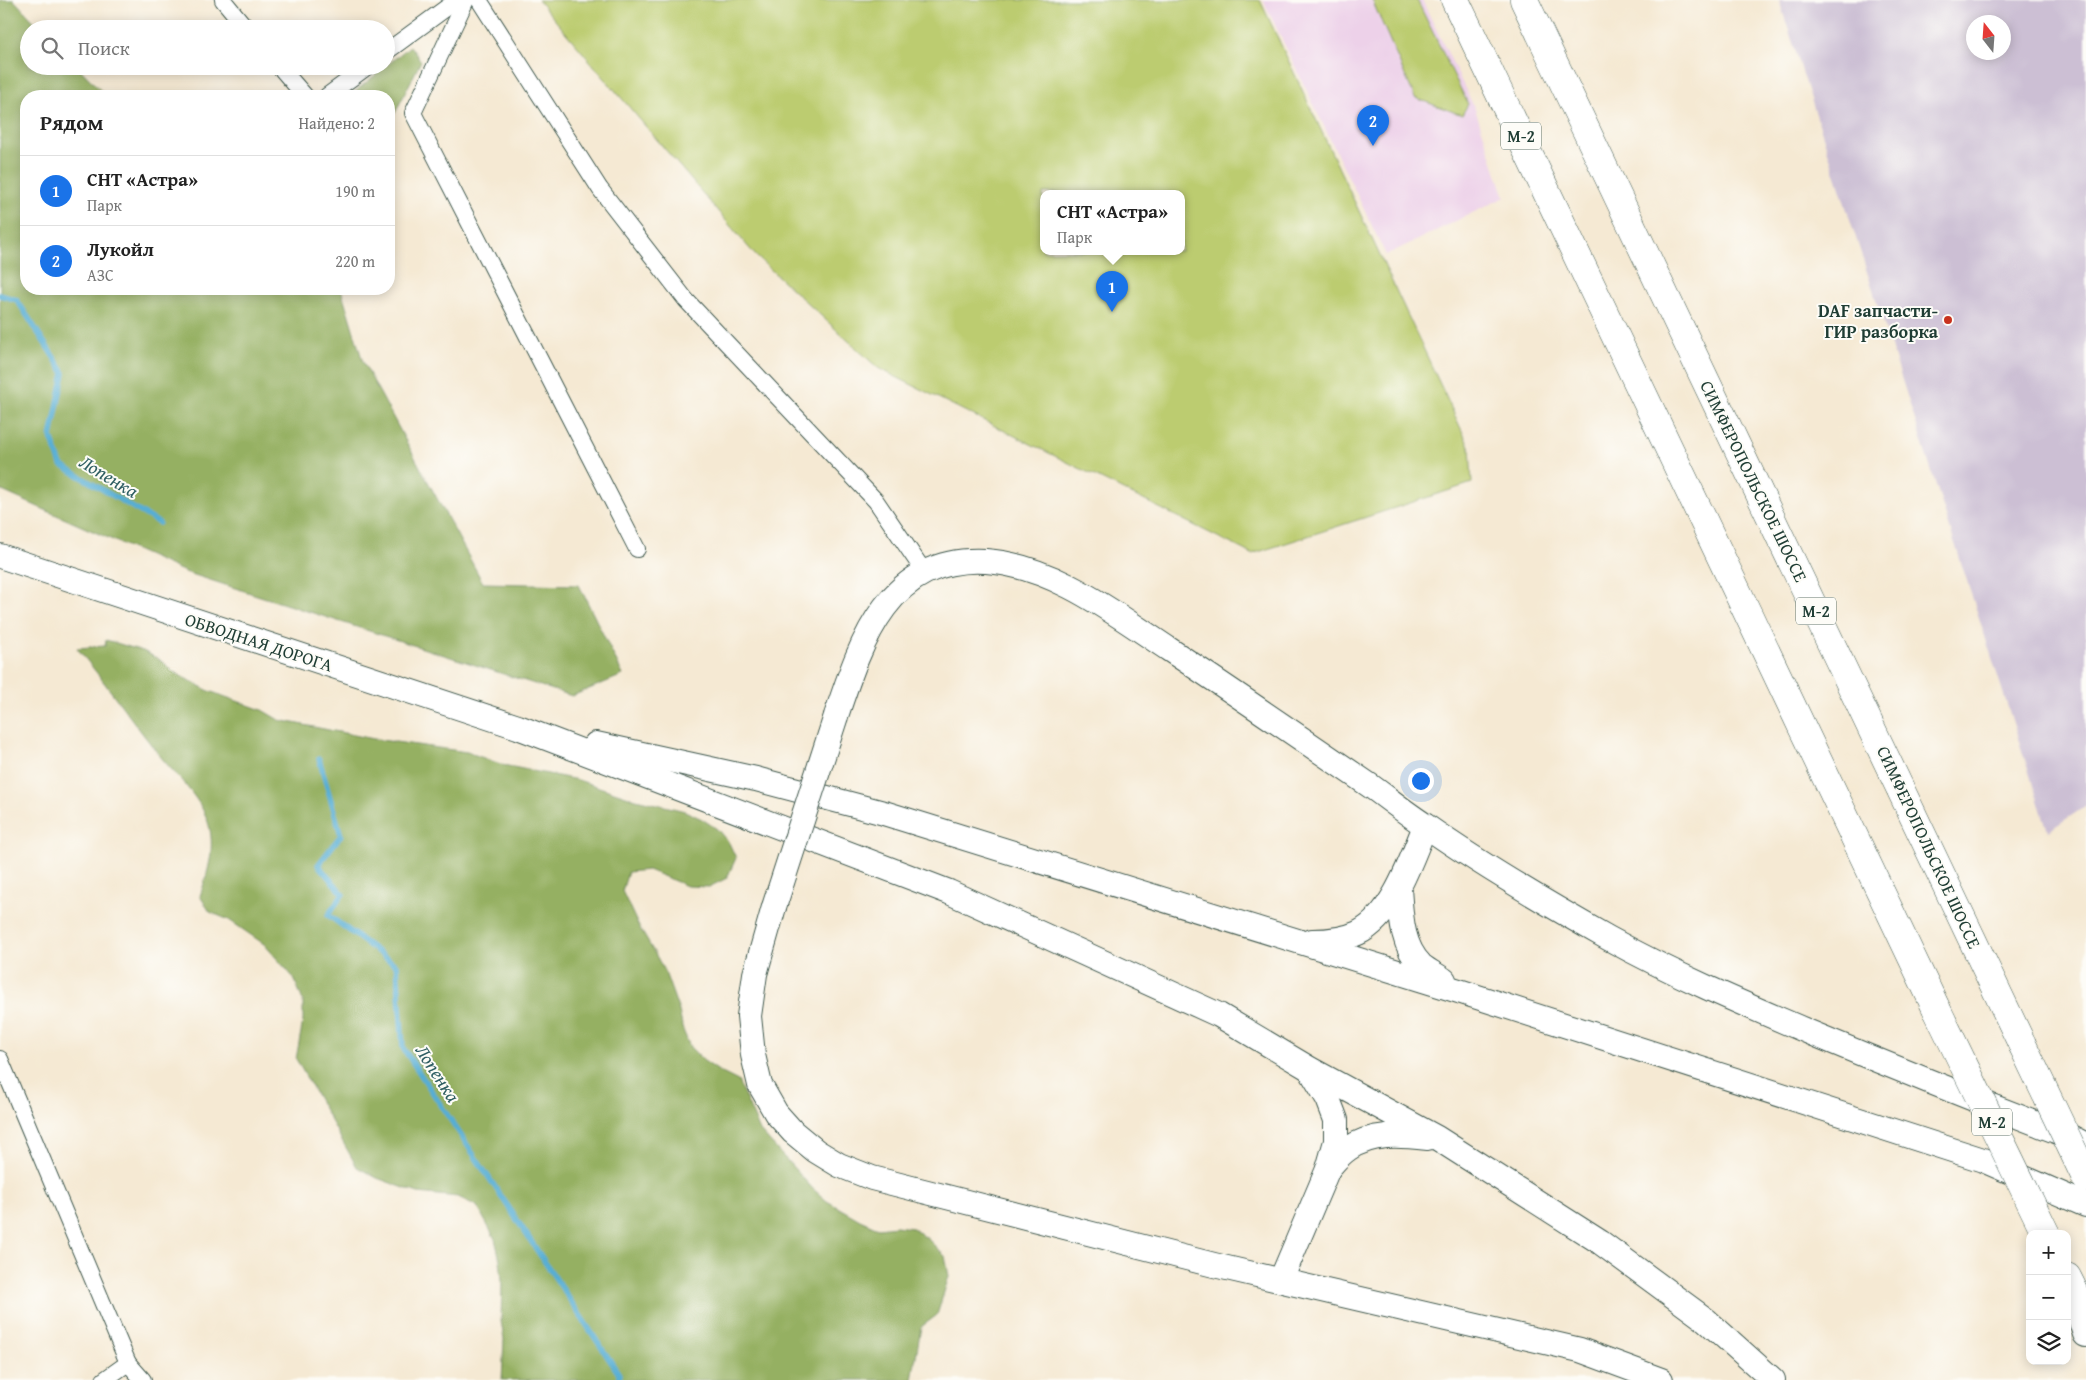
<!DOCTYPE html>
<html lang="ru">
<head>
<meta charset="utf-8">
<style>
	:root { --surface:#fff; --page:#f6f6f6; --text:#222; --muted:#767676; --line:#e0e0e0; --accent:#1a73e8 }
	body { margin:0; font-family:"Gentium Book Plus",serif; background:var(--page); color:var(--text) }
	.controls { position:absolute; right:15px; bottom:15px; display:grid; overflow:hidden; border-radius:10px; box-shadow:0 2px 12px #0003 }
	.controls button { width:45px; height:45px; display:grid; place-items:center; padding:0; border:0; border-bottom:1px solid var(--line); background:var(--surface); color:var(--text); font:25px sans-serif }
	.compass { position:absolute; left:1966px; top:15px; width:45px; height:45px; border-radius:50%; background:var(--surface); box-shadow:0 2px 12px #0003; rotate:343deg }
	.you { position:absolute; left:1420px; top:780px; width:18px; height:18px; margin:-12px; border:4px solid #fff; border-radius:50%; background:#1a73e8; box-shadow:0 0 0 8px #1a73e833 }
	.badge { display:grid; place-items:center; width:32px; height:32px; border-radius:50%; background:var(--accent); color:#fff; font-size:16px; font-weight:700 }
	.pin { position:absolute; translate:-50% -41px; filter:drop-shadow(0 1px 2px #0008) }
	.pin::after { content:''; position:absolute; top:26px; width:18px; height:15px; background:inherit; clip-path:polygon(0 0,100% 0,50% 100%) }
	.popup { position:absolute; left:1040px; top:190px; width:145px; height:65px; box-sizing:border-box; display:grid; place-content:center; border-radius:10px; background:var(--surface); filter:drop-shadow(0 1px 4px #0005); font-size:16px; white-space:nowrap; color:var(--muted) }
	.popup b { font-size:19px; color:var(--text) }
	.popup::after { content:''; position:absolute; left:50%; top:100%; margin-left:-10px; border:10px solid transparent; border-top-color:var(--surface) }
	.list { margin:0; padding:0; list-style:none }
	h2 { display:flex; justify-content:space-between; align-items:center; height:65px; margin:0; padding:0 20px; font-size:21px }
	h2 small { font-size:16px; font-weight:400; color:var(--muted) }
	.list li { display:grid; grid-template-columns:32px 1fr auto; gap:15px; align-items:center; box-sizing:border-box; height:70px; padding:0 20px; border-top:1px solid var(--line) }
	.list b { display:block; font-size:19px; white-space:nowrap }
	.list p { margin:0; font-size:16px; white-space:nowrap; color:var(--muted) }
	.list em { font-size:16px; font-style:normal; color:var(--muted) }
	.icon { flex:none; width:28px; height:28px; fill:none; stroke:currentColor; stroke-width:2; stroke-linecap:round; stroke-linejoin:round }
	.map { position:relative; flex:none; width:2086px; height:1380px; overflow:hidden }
	.search { position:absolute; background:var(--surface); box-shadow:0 2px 12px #0003; left:20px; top:20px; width:375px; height:55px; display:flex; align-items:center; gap:12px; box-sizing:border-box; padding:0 18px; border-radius:28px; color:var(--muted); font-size:19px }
	.panel { position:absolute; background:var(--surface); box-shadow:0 2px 12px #0003; left:20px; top:90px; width:375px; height:205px; border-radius:20px }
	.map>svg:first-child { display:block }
</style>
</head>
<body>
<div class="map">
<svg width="2086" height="1380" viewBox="0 0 2086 1380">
	<rect width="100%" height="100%" fill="#fdfcf7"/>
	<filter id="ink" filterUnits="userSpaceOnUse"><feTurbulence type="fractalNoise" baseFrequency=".02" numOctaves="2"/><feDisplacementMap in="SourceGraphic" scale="10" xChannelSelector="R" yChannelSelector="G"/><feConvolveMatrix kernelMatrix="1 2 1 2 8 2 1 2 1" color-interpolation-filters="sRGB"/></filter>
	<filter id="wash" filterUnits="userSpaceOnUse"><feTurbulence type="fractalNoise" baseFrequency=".0096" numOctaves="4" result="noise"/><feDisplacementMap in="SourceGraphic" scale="20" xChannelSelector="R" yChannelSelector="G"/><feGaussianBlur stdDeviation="1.12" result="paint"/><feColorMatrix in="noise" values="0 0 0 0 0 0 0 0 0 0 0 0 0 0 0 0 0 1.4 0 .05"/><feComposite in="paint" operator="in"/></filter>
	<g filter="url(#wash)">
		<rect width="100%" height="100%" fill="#f5e9d3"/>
		<path fill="#edd1e9" d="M1263,0H1422L1475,109L1505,197L1386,255Z"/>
		<path fill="#ccbfd4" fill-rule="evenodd" d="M1779,0H2086V806L2048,831ZM1974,22H2004V52H1974Z"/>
		<g fill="#bccc6f" stroke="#6e8452" fill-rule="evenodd">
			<path d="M538,0H1260L1470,448L1472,483L1252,554L878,368L756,256ZM1043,193H1181V251H1043Z"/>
			<path d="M1372,0H1417L1468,104L1462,115L1415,98Z"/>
		</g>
		<g fill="#95b062" stroke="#5a764b">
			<path d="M0,0H14L41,29H29V66H77L106,96H26V289H341L363,362L483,583L579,585L623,675L572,696L185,572L0,490Z"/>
			<path d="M410,46L421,61L395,113L389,120V96H350Z"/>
			<path d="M106,640L143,651L160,660L175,673L209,691L262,710L279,720L374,739L467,752L503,765L578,780L632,798L685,811L702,819L717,829L729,843L736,858L727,878L709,887L687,886L648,870L628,872L622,891L638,925L658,959L666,975L679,1011L683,1030L690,1047L704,1061L720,1072L738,1081L760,1131L813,1189L827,1201L860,1220L878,1228L896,1226L913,1228L929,1240L945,1256L949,1276L937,1315L921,1327L912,1380H502L504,1339L501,1321L502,1280L500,1260L495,1239L477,1206L458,1197L418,1193L396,1185L377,1178L357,1167L296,1059L303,1021V1001L294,978L264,944L229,920L210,912L200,896C208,872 216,847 208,822C200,796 172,772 156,751C129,717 105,682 77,648L105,646Z"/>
		</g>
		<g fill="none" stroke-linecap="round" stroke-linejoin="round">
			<g stroke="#57aed4" stroke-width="5.5">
				<path d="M0,295L17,300L64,373L51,437L61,465L159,523"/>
				<path d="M319,759L341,835L318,865L343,894L328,915L397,966L403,1048L619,1374V1380"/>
			</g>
		</g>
	</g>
	<g filter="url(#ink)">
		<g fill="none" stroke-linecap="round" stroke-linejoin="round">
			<g stroke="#3f574c" stroke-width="18">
				<g id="street">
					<path d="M223,0L247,29"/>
					<path d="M466,0L413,113L637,549"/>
					<path d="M479,0L600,189L686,300L876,501L925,573"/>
					<path d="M386,52L457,0"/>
					<path d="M279,66L305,96"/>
					<path d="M327,96L368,66"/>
					<path d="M0,1059L128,1363L143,1380"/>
					<path d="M104,1380L128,1363"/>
				</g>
			</g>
			<g stroke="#3f574c" stroke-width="26">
				<g id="secondary">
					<path d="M0,556L518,727L949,892L1219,1015L1310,1069L1437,1138L1600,1242L1706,1320L1773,1380"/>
					<path d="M836,716C861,641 889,555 986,561C1055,566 1115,614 1170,650C1238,695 1305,741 1372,787C1390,800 1407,814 1426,826C1484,867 1546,903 1608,938C1673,974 1741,1003 1809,1032C1895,1068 1982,1103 2069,1136L2086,1145"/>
					<path d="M596,744L756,779L884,813L1462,992L1983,1160L2086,1205"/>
					<path d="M1399,888C1401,914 1401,945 1421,965C1428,971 1437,975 1444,980"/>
					<path d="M774,907L755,974L749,1016L753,1055L760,1085L776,1113L793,1132L816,1151L839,1165L872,1178L1214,1265L1580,1350L1661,1380"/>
					<path d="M1312,941C1328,941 1343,940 1358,933C1393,916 1411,860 1425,826"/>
					<path d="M1328,1169C1334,1162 1340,1154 1348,1149C1372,1132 1400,1135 1428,1138"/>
					<path d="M1281,1280L1328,1169L1336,1141V1120L1328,1099L1311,1071"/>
				</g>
			</g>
			<g stroke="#3f574c" stroke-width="28">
				<path id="primary" d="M2073,1294L2086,1334"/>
			</g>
			<g stroke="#3f574c" stroke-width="29">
				<g id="highway">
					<path d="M1455,0L1937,1010"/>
					<path d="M1524,0L2022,1044"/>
					<path d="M2067,1277L2086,1315"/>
				</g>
			</g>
			<use href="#street" stroke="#fff" stroke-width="16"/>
			<use href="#secondary" stroke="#fff" stroke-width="24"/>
			<use href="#primary" stroke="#fff" stroke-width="26"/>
			<use href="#highway" stroke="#fff" stroke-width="28"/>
			<g stroke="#3f574c" stroke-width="26" stroke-linecap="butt">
				<path id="secondary-bridge" d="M774,907L836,716"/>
			</g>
			<g stroke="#3f574c" stroke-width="29" stroke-linecap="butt">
				<g id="highway-bridge">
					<path d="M1937,1010L2046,1234"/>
					<path d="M2022,1044L2086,1178"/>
				</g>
			</g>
			<use href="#secondary-bridge" stroke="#fff" stroke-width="24"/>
			<use href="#highway-bridge" stroke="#fff" stroke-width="28"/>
		</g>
	</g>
	<circle fill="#c8321e" stroke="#fdfcf7" stroke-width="2" cx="1948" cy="320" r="5"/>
	<g text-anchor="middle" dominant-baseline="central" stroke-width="4" stroke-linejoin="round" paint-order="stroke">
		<g fill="#fdfcf7" stroke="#62766e" stroke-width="1">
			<rect x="1501" y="122.5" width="40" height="27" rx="4"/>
			<rect x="1796" y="597.5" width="40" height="27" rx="4"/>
			<rect x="1972" y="1108.5" width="40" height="27" rx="4"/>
		</g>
		<g font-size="16" font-weight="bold" fill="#1f3d34">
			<text x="1521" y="136">М-2</text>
			<text x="1816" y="611">М-2</text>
			<text x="1992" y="1122">М-2</text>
		</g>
		<g font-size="18" font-weight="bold" fill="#1f3d34" stroke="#fdfcf7" text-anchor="end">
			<text x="1938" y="310">DAF запчасти-<tspan x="1938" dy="21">ГИР разборка</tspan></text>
		</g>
		<g font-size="18" fill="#1f3d34" stroke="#fdfcf7">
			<text transform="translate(1754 481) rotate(64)">СИМФЕРОПОЛЬСКОЕ ШОССЕ</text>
			<text transform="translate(259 642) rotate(18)">ОБВОДНАЯ ДОРОГА</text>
			<text transform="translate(1929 847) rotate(65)">СИМФЕРОПОЛЬСКОЕ ШОССЕ</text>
		</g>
		<g font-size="19" font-style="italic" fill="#305f64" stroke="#fdfcf7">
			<text transform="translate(109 476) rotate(31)">Лопенка</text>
			<text transform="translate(438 1073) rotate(57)">Лопенка</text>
		</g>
	</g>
</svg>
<div class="controls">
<button>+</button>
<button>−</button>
<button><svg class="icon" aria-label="layers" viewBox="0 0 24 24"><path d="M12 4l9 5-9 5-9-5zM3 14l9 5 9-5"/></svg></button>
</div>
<svg class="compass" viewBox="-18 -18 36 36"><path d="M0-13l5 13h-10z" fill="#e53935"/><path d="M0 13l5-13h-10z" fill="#767676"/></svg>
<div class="you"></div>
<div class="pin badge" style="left:1112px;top:312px">1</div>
<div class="popup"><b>СНТ «Астра»</b>Парк</div>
<div class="pin badge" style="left:1373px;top:146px">2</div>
<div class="search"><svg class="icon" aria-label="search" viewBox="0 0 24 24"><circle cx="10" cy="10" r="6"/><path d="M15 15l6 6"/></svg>Поиск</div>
<section class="panel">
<h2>Рядом<small>Найдено: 2</small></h2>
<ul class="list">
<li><span class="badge">1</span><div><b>СНТ «Астра»</b><p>Парк</p></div><em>190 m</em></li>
<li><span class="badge">2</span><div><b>Лукойл</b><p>АЗС</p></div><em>220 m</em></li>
</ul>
</section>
</div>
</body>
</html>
